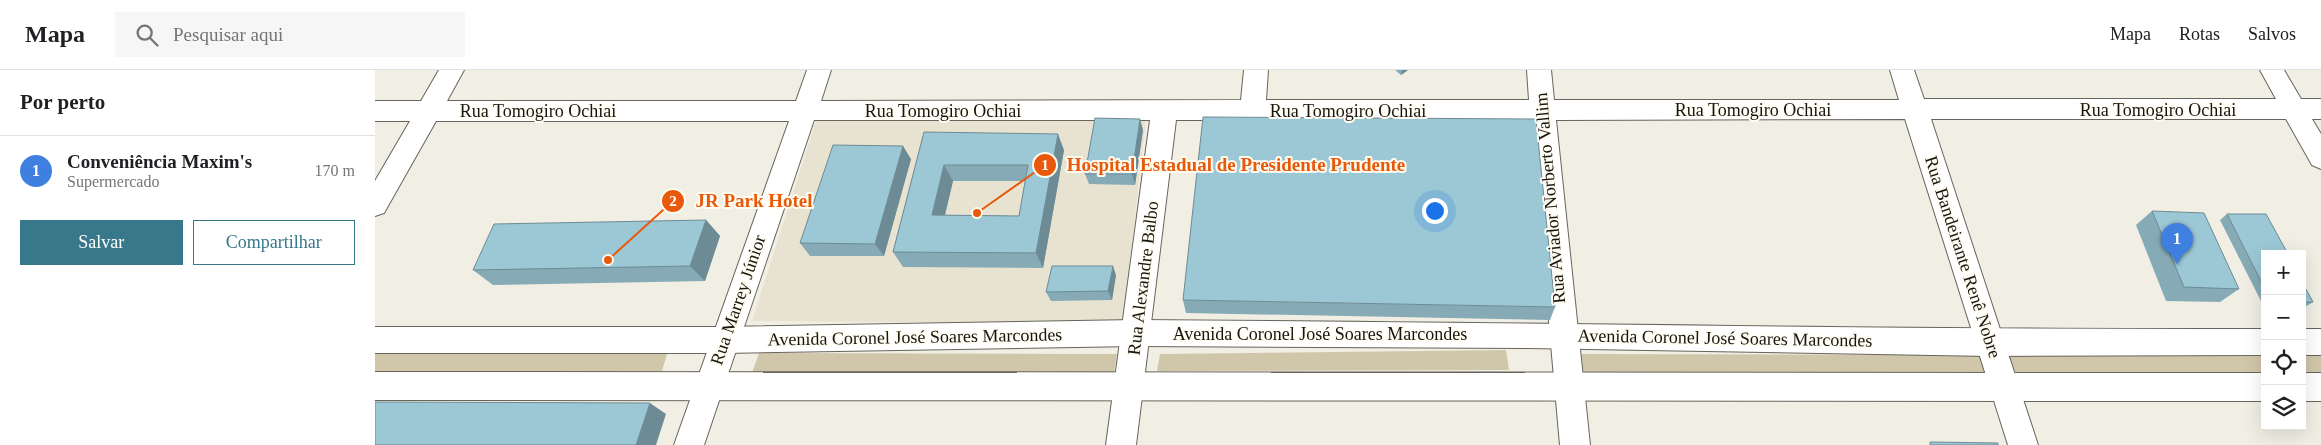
<!DOCTYPE html>
<html lang="pt">
<head>
<meta charset="utf-8">
<style>
	:root { --surface:#fff; --page:#f6f6f6; --text:#202124; --muted:#757577; --line:#e0e0e0; --accent:#37788b }
	body { margin:0; font-family:"Times New Roman",serif; background:var(--page); color:var(--text) }
	.controls { position:absolute; right:15px; bottom:15px; display:grid; overflow:hidden; border-radius:0px; box-shadow:0 5px 20px #0002 }
	.controls button { width:45px; height:45px; display:grid; place-items:center; padding:0; border:0; border-bottom:1px solid var(--line); background:var(--surface); color:var(--text); font:25px sans-serif }
	.you { position:absolute; left:1059px; top:140px; width:18px; height:18px; margin:-12px; border:4px solid #fff; border-radius:50%; background:#1a73e8; box-shadow:0 0 0 8px #1a73e833 }
	.badge { display:grid; place-items:center; width:32px; height:32px; border-radius:50%; background:var(--accent); color:#fff; font-size:16px; font-weight:700 }
	.pin { position:absolute; translate:-50% -41px; filter:drop-shadow(0 1px 2px #0008) }
	.pin::after { content:''; position:absolute; top:26px; width:18px; height:15px; background:inherit; clip-path:polygon(0 0,100% 0,50% 100%) }
	.list { margin:0; padding:0; list-style:none }
	h2 { display:flex; justify-content:space-between; align-items:center; height:65px; margin:0; padding:0 20px; font-size:21px }
	h2 small { font-size:16px; font-weight:400; color:var(--muted) }
	.list li { display:grid; grid-template-columns:32px 1fr auto; gap:15px; align-items:center; box-sizing:border-box; height:70px; padding:0 20px; border-top:1px solid var(--line) }
	.list b { display:block; font-size:19px; white-space:nowrap }
	.list p { margin:0; font-size:16px; white-space:nowrap; color:var(--muted) }
	.list em { font-size:16px; font-style:normal; color:var(--muted) }
	.actions { display:flex; gap:10px; padding:15px 20px }
	.actions a { flex:1; padding:11px 0; border:1px solid var(--accent); border-radius:0px; text-align:center; font-size:18px; color:var(--accent) }
	.actions .main { background:var(--accent); color:#fff }
	.icon { flex:none; width:28px; height:28px; fill:none; stroke:currentColor; stroke-width:2; stroke-linecap:round; stroke-linejoin:round }
	.map { position:relative; flex:none; width:1946px; height:375px; overflow:hidden }
	header { display:flex; align-items:center; gap:30px; box-sizing:border-box; height:70px; padding:0 25px; background:var(--surface); border-bottom:1px solid var(--line) }
	header strong { font-size:24px }
	nav { display:flex; gap:28px; margin-inline-start:auto; font-size:18px }
	.search { width:350px; height:45px; background:var(--page); display:flex; align-items:center; gap:12px; box-sizing:border-box; padding:0 18px; border-radius:0px; color:var(--muted); font-size:19px }
	main { display:flex }
	aside { flex:1; background:var(--surface) }
	.map>svg:first-child { display:block }
</style>
</head>
<body>
<header>
<strong>Mapa</strong>
<div class="search"><svg class="icon" aria-label="search" viewBox="0 0 24 24"><circle cx="10" cy="10" r="6"/><path d="M15 15l6 6"/></svg>Pesquisar aqui</div>
<nav><a>Mapa</a><a>Rotas</a><a>Salvos</a></nav>
</header>
<main>
<aside>
<h2>Por perto<small></small></h2>
<ul class="list">
<li><span class="badge" style="background:#3f7fe0">1</span><div><b>Conveniência Maxim's</b><p>Supermercado</p></div><em>170 m</em></li>
</ul>
<div class="actions"><a class="main">Salvar</a><a>Compartilhar</a></div>
</aside>
<div class="map">
<svg width="1946" height="375" viewBox="0 0 1946 375">
	<rect width="100%" height="100%" fill="#f1eee4"/>
	<path fill="#e8e3d1" d="M771,49L748,254L377,251L441,51Z"/>
	<g fill="#d0c7ab">
		<path d="M1131,280L1134,300L782,301L785,284Z"/>
		<path d="M0,282L292,284L287,301L0,302Z"/>
		<path d="M384,283L742,284L739,303H377Z"/>
		<path d="M1205,284L1605,285L1611,304H1207Z"/>
		<path d="M1634,285H1890V303H1639Z"/>
		<rect x="1927" y="285" width="19" height="18"/>
	</g>
	<g fill="none" stroke-linecap="round" stroke-linejoin="round">
		<g stroke="#67645b" stroke-width="2">
			<path id="minor" d="M64,0H89L72,31H421L432,0H456L446,31L866,30L869,0H893L891,30H1154L1152,0H1176L1179,30H1524L1515,0H1539L1549,29H1901L1885,0H1909L1926,29H1946V49H1937L1946,64V99L1937,95L1911,49H1556L1663,375H1633L1530,49L1181,50L1215,375H1185L1156,50H801L761,375H731L775,50H439L329,375H299L414,51H61L9,143L0,146V111L35,51H0V31H46Z"/>
		</g>
		<g stroke="#67645b" stroke-width="2">
			<g id="major">
				<path d="M761,250C1137,252 1513,260 1890,259V285L1615,286L1153,278L761,276L349,283H0V257H349Z"/>
				<rect x="1927" y="259" width="19" height="26"/>
				<path d="M0,302L1890,303V331L0,330Z"/>
				<rect x="1927" y="303" width="19" height="28"/>
			</g>
		</g>
		<use href="#minor" fill="#fff" fill-rule="evenodd"/>
		<use href="#major" fill="#fff" fill-rule="evenodd"/>
	</g>
	<g fill="#86abb6" fill-rule="evenodd">
		<path d="M1020,0H1033L1026,5Z"/>
		<path d="M768,60L760,115L714,114L710,104Z"/>
		<path d="M549,62L689,80L668,198L528,197L518,182ZM578,111H650L644,146L570,145Z"/>
		<path d="M536,89L509,186H435L425,173Z"/>
		<path d="M1777,141L1864,219L1845,232L1791,231L1761,155Z"/>
		<path d="M1852,144L1890,184V237H1889L1845,150Z"/>
		<path d="M331,150L345,166L330,211L118,215L98,200Z"/>
		<path d="M741,205L737,230L676,231L671,222Z"/>
		<path d="M1927,212L1938,232L1930,237H1927Z"/>
		<path d="M808,230L1180,237L1175,250L811,243Z"/>
	</g>
	<g fill="#6d8b94">
		<path d="M1027,0H1033L1026,5Z"/>
		<path d="M765,49L768,60L760,115L757,104Z"/>
		<path d="M683,64L689,80L668,198L661,183Z"/>
		<path d="M528,76L536,89L509,186L500,174Z"/>
		<path d="M569,95L578,111L566,161L557,145Z"/>
		<path d="M331,150L345,166L330,211L315,196Z"/>
		<path d="M738,196L741,205L737,230L733,221Z"/>
		<path d="M275,333L291,344L281,375H261Z"/>
	</g>
	<g fill="#9cc7d4" stroke="#6d8b94" fill-rule="evenodd">
		<path d="M828,47L1161,49L1180,237L808,230Z"/>
		<path d="M720,48L765,49L757,104H710Z"/>
		<path d="M549,62L683,64L661,183L518,182ZM569,95H653L644,146L557,145Z"/>
		<path d="M458,75L528,76L500,174L425,173Z"/>
		<path d="M1777,141L1829,143L1864,219L1809,217Z"/>
		<path d="M1852,144H1891L1913,184H1890V219Z"/>
		<path d="M331,150L315,196L98,200L119,154Z"/>
		<path d="M677,196H738L733,221L671,222Z"/>
		<path d="M1927,212L1938,232H1927Z"/>
		<path d="M0,332L275,333L261,375H0Z"/>
		<path d="M1555,372L1623,373V375H1555Z"/>
	</g>
	<g text-anchor="middle" dominant-baseline="central" stroke-width="4" stroke-linejoin="round" paint-order="stroke">
		<g font-size="18" fill="#161512" stroke="#fffcf1">
			<text x="1378" y="40">Rua Tomogiro Ochiai</text>
			<text x="1783" y="40">Rua Tomogiro Ochiai</text>
			<text x="163" y="41">Rua Tomogiro Ochiai</text>
			<text x="568" y="41">Rua Tomogiro Ochiai</text>
			<text x="973" y="41">Rua Tomogiro Ochiai</text>
			<text transform="translate(1175 128) rotate(-95)">Rua Aviador Norberto Vallim</text>
			<text transform="translate(1588 187) rotate(72)">Rua Bandeirante Renê Nobre</text>
			<text transform="translate(768 208) rotate(-83)">Rua Alexandre Balbo</text>
			<text transform="translate(363 230) rotate(-71)">Rua Marrey Júnior</text>
			<text x="945" y="264">Avenida Coronel José Soares Marcondes</text>
			<text transform="translate(540 267) rotate(-1)">Avenida Coronel José Soares Marcondes</text>
			<text transform="translate(1350 268) rotate(1)">Avenida Coronel José Soares Marcondes</text>
		</g>
	</g>
	<path fill="none" stroke="#e8590c" stroke-width="2" d="M602 143L670 95M233 190L298 131"/>
	<g fill="#e8590c" stroke="#fffcf1" stroke-width="2">
		<circle cx="602" cy="143" r="5"/>
		<circle cx="233" cy="190" r="5"/>
		<circle cx="670" cy="95" r="12"/>
		<circle cx="298" cy="131" r="12"/>
	</g>
	<g font-size="15" text-anchor="middle" font-weight="bold" fill="#fff">
		<text x="670" y="100">1</text>
		<text x="298" y="136">2</text>
	</g>
	<g font-size="19" text-anchor="middle" font-weight="bold" fill="#e8590c" stroke="#fffcf1" stroke-width="4" stroke-linejoin="round" paint-order="stroke">
		<text x="861" y="101">Hospital Estadual de Presidente Prudente</text>
		<text x="379" y="137">JR Park Hotel</text>
	</g>
</svg>
<div class="controls">
<button>+</button>
<button>−</button>
<button><svg class="icon" aria-label="locate" viewBox="0 0 24 24"><circle cx="12" cy="12" r="6"/><path d="M12 2v4M12 18v4M2 12h4M18 12h4"/></svg></button>
<button><svg class="icon" aria-label="layers" viewBox="0 0 24 24"><path d="M12 4l9 5-9 5-9-5zM3 14l9 5 9-5"/></svg></button>
</div>
<div class="you"></div>
<div class="pin badge" style="left:1802px;top:194px;background:#3f7fe0">1</div>
</div>
</main>
</body>
</html>
